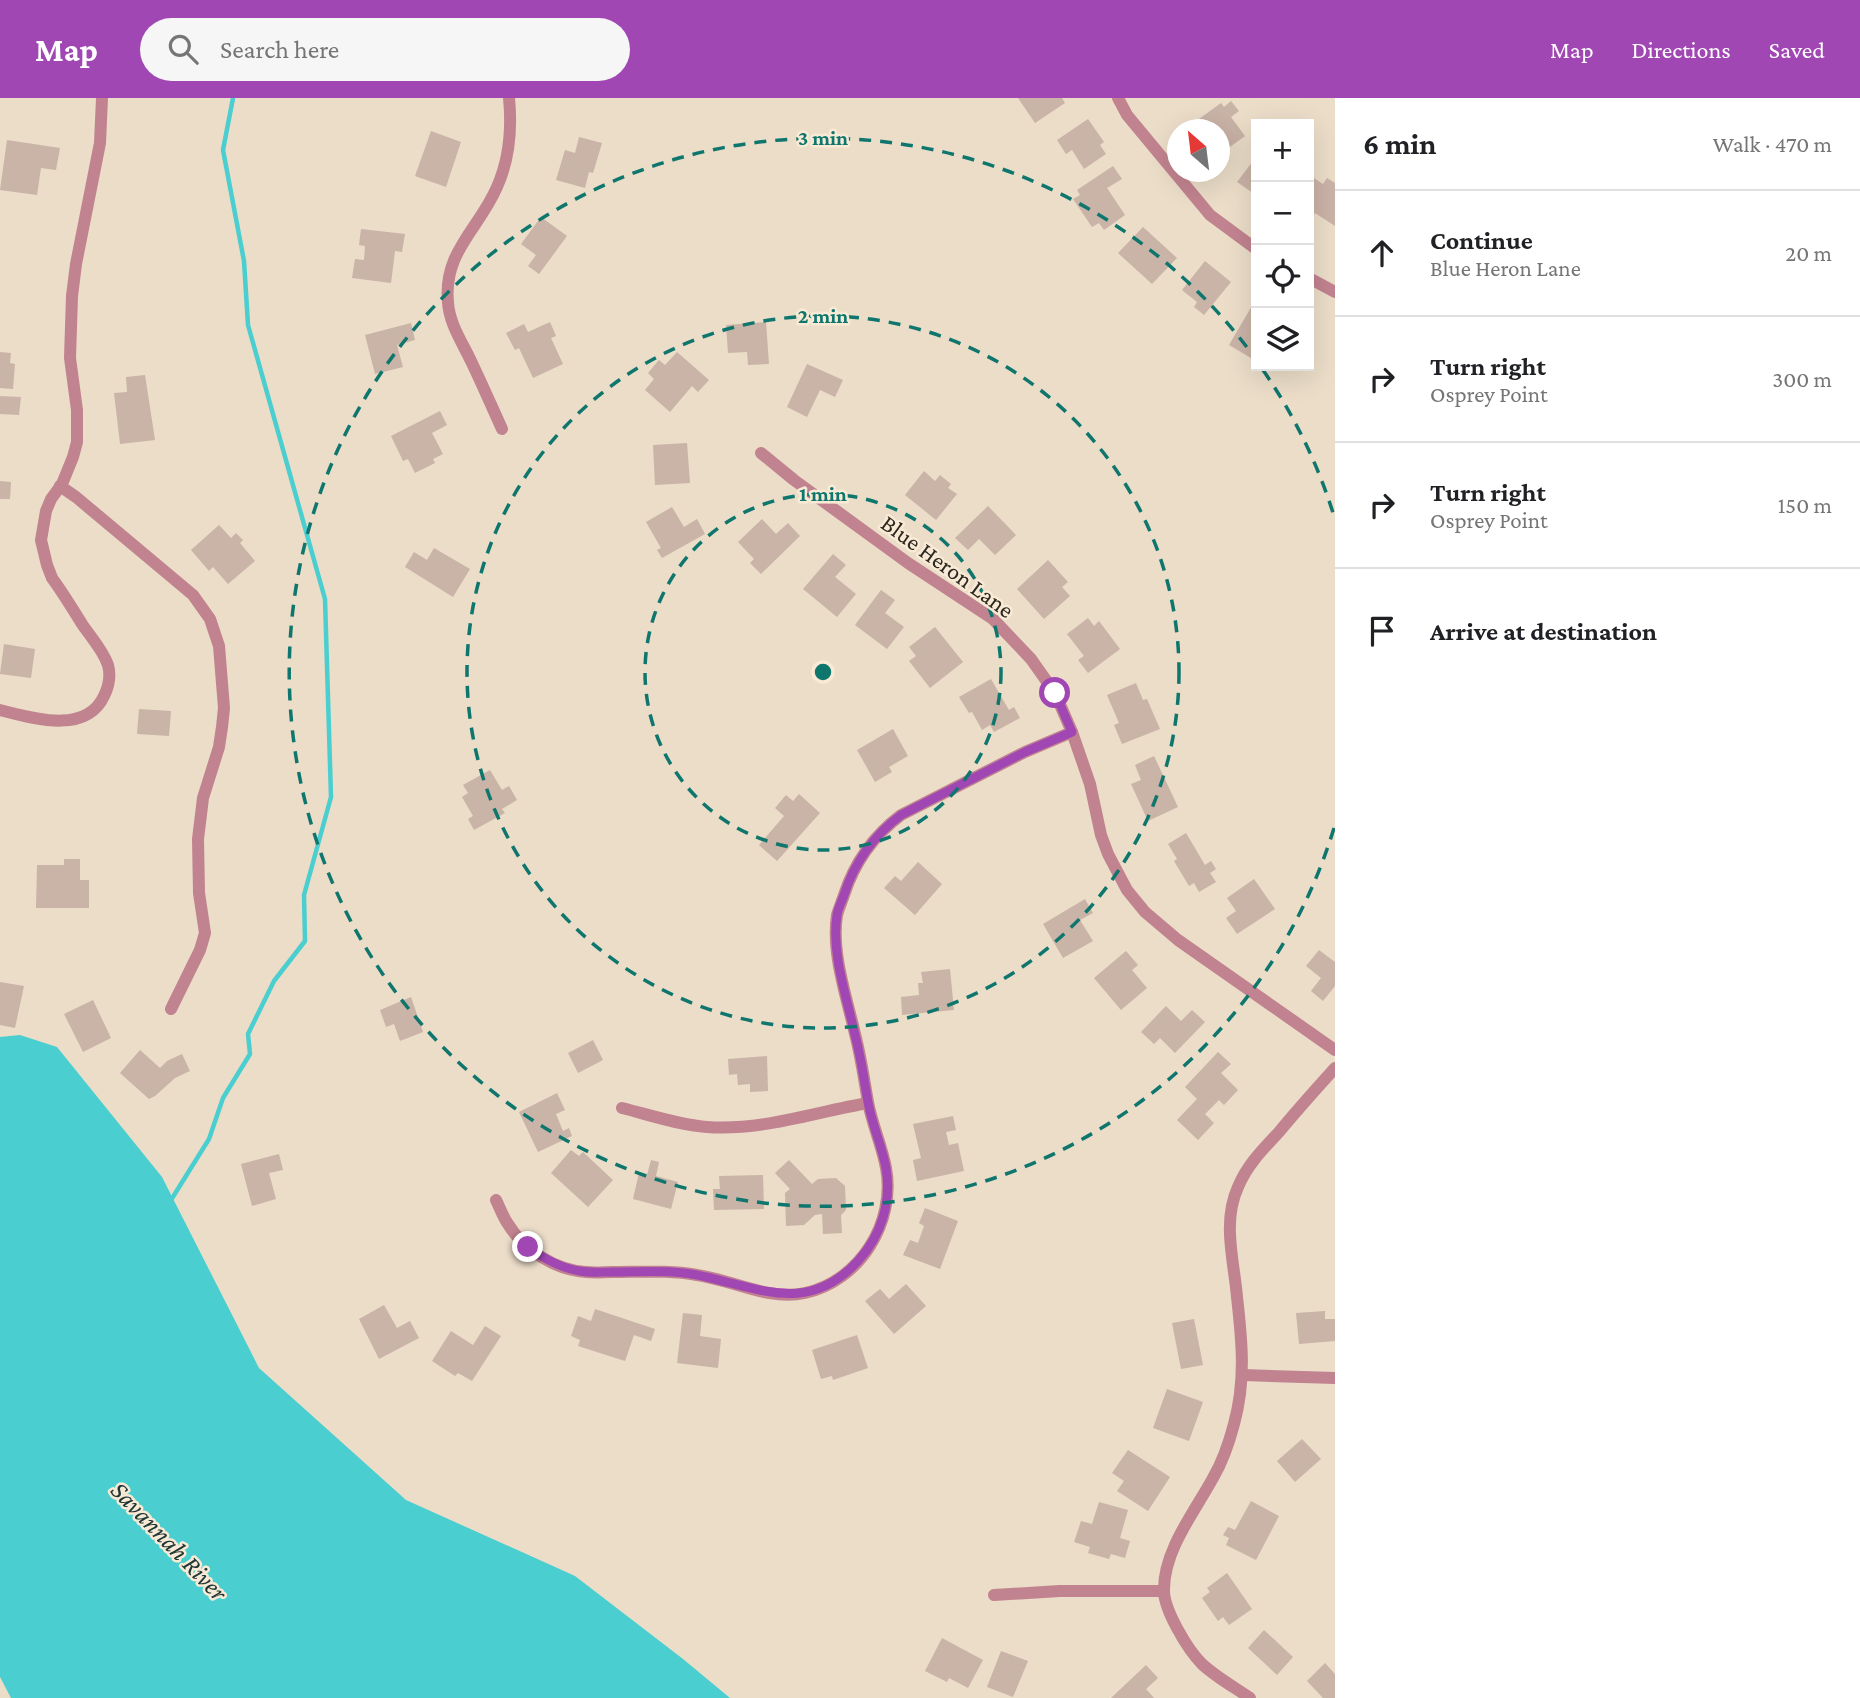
<!DOCTYPE html>
<html lang="en">
<head>
<meta charset="utf-8">
<style>
	:root { --surface:#fff; --page:#f6f6f6; --text:#202124; --muted:#757577; --line:#e0e0e0; --accent:#a047b3 }
	body { margin:0; font-family:"Crimson Pro",serif; background:var(--page); color:var(--text) }
	.controls { position:absolute; right:21px; top:21px; display:grid; overflow:hidden; border-radius:0px; box-shadow:0 7px 28px #0002 }
	.controls button { width:63px; height:63px; display:grid; place-items:center; padding:0; border:0; border-bottom:2px solid var(--line); background:var(--surface); color:var(--text); font:35px sans-serif }
	.compass { position:absolute; left:1167px; top:21px; width:63px; height:63px; border-radius:50%; background:var(--surface); box-shadow:0 7px 28px #0002; rotate:332deg }
	.stop { position:absolute; width:21px; height:21px; margin:-16px; border:5px solid #a047b3; border-radius:50%; background:#fff }
	.stop.end { background:#a047b3; border-color:#fff; box-shadow:0 2px 7px #0008 }
	.list { margin:0; padding:0; list-style:none }
	h2 { display:flex; justify-content:space-between; align-items:center; height:91px; margin:0; padding:0 28px; font-size:30px }
	h2 small { font-size:23px; font-weight:400; color:var(--muted) }
	.list li { display:grid; grid-template-columns:46px 1fr auto; gap:21px; align-items:center; box-sizing:border-box; height:126px; padding:0 28px; border-top:2px solid var(--line) }
	.list b { display:block; font-size:26px; white-space:nowrap }
	.list p { margin:0; font-size:23px; white-space:nowrap; color:var(--muted) }
	.list em { font-size:23px; font-style:normal; color:var(--muted) }
	.icon { flex:none; width:38px; height:38px; fill:none; stroke:currentColor; stroke-width:2; stroke-linecap:round; stroke-linejoin:round }
	.map { position:relative; flex:none; width:1335px; height:1600px; overflow:hidden }
	header { display:flex; align-items:center; gap:42px; box-sizing:border-box; height:98px; padding:0 35px; background:var(--accent); color:#fff }
	header strong { font-size:33px }
	nav { display:flex; gap:38px; margin-inline-start:auto; font-size:24px }
	.search { width:490px; height:63px; background:var(--page); display:flex; align-items:center; gap:18px; box-sizing:border-box; padding:0 24px; border-radius:38px; color:var(--muted); font-size:26px }
	main { display:flex }
	aside { flex:1; background:var(--surface) }
	.map>svg:first-child { display:block }
</style>
</head>
<body>
<header>
<strong>Map</strong>
<div class="search"><svg class="icon" aria-label="search" viewBox="0 0 24 24"><circle cx="10" cy="10" r="6"/><path d="M15 15l6 6"/></svg>Search here</div>
<nav><a>Map</a><a>Directions</a><a>Saved</a></nav>
</header>
<main>
<div class="map">
<svg width="1335" height="1600" viewBox="0 0 1335 1600">
	<rect width="100%" height="100%" fill="#ebddc8"/>
	<path fill="#4aced0" d="M20,937L57,949L162,1079L259,1270L406,1402L575,1478L683,1561L730,1600H11L0,1579V939Z"/>
	<g fill="none" stroke-linecap="round" stroke-linejoin="round">
		<path stroke="#4aced0" stroke-width="4.5" d="M171,1102L209,1041L223,1000L250,956L248,936L274,883L305,843L304,797L331,699L325,501L248,227L244,163L223,52L233,0"/>
	</g>
	<g fill="#cab3a7">
		<path d="M1018,0H1062L1065,5L1035,25Z"/>
		<path d="M1231,3L1239,13L1231,19L1245,38L1223,54L1220,49V32H1195L1192,26L1221,5L1224,9Z"/>
		<path d="M1088,21L1104,44L1100,47L1106,56L1084,71L1072,52L1066,56L1057,42Z"/>
		<path d="M431,33L461,44L446,89L415,78Z"/>
		<path d="M579,39L602,45L593,75L589,74L585,90L556,82L565,52L575,55Z"/>
		<path d="M7,42L60,50L56,72L41,70L37,97L0,92Z"/>
		<path d="M1256,59V91L1253,95L1237,84Z"/>
		<path d="M1113,68L1122,81L1107,90L1125,117L1104,132L1099,125L1092,129L1073,101L1080,97L1077,92Z"/>
		<path d="M1314,80L1323,86L1327,80L1335,85V128L1315,115L1309,124V88Z"/>
		<path d="M541,119L567,138L539,176L528,168L536,157L521,146Z"/>
		<path d="M1143,129L1177,160L1152,186L1118,155Z"/>
		<path d="M361,131L405,136L402,154L395,153L391,185L352,180L355,161L364,162L365,148L359,147Z"/>
		<path d="M1205,163L1231,184L1204,217L1194,209L1197,204L1182,192Z"/>
		<path d="M1256,201V263L1229,247Z"/>
		<path d="M550,224L556,238L551,240L563,266L533,280L519,250L515,252L506,235L524,226L528,234Z"/>
		<path d="M766,224L769,266L748,267L747,254L728,255L726,227Z"/>
		<path d="M411,225L415,242L397,247L403,269L375,276L365,237Z"/>
		<path d="M0,254L11,255L10,265L15,266L13,291L0,290Z"/>
		<path d="M677,254L709,282L698,294L692,288L670,314L645,292L654,281L648,275L659,262L665,267Z"/>
		<path d="M807,266L843,282L835,299L820,292L807,319L787,309Z"/>
		<path d="M145,277L155,342L120,346L114,295L127,294L126,279Z"/>
		<path d="M0,298L21,299L19,317L0,316Z"/>
		<path d="M440,313L447,327L432,335L443,356L433,361L435,365L415,375L408,361L403,363L391,338Z"/>
		<path d="M687,345L690,385L655,387L653,347Z"/>
		<path d="M924,373L935,383L940,377L951,386L948,390L957,396L936,422L905,397Z"/>
		<path d="M0,383L11,384L10,401H0Z"/>
		<path d="M988,408L1016,437L995,457L979,441L968,452L955,440Z"/>
		<path d="M672,409L684,429L697,421L705,436L662,460L657,452L661,450L646,424Z"/>
		<path d="M762,421L776,436L788,425L800,438L761,476L750,465L754,461L738,444Z"/>
		<path d="M219,427L231,440L236,435L243,442L240,445L255,463L228,486L213,469L209,473L191,452Z"/>
		<path d="M434,450L470,471L453,499L405,469L414,454L427,462Z"/>
		<path d="M833,456L846,467L835,479L856,496L837,519L803,491Z"/>
		<path d="M1048,462L1068,484L1062,489L1070,498L1044,521L1017,491Z"/>
		<path d="M881,492L895,502L885,515L904,529L887,551L855,527Z"/>
		<path d="M1088,520L1094,528L1099,523L1120,551L1088,575L1078,562L1084,558L1067,536Z"/>
		<path d="M935,529L963,564L930,590L909,563L916,558L909,549Z"/>
		<path d="M4,546L35,551L31,580L0,576Z"/>
		<path d="M991,581L1009,612L1014,609L1020,620L994,634L990,627L982,632L972,614L969,615L959,599Z"/>
		<path d="M1136,585L1143,602L1147,601L1160,631L1122,646L1114,627L1119,625L1107,597Z"/>
		<path d="M139,611L171,613L169,638L137,636Z"/>
		<path d="M893,631L908,658L889,669L892,674L875,684L857,652Z"/>
		<path d="M1154,658L1178,709L1148,723L1131,686L1141,682L1135,667Z"/>
		<path d="M490,672L502,692L509,688L517,702L502,711L505,715L474,732L468,721L473,718L462,699L468,695L463,687Z"/>
		<path d="M799,696L820,715L777,763L759,747L784,718L775,710L786,697L793,703Z"/>
		<path d="M1186,735L1205,767L1211,763L1216,771L1210,775L1216,784L1199,794L1194,785L1189,788L1174,763L1177,761L1168,746Z"/>
		<path d="M64,761H80V782H89V810H36L37,767H64Z"/>
		<path d="M918,764L942,786L915,817L884,790L895,778L901,783Z"/>
		<path d="M1254,781L1275,811L1237,836L1226,820L1236,813L1227,800Z"/>
		<path d="M1085,801L1093,815L1080,822L1093,843L1063,860L1043,826Z"/>
		<path d="M1319,852L1335,864V888L1323,903L1311,893L1321,880L1306,868Z"/>
		<path d="M1126,853L1138,867L1132,872L1147,890L1121,912L1094,880Z"/>
		<path d="M950,871L954,912L902,917L901,899L919,897L918,885H923L921,874Z"/>
		<path d="M0,884L24,888L15,930L0,927Z"/>
		<path d="M411,899L423,934L400,943L394,926L386,929L380,912Z"/>
		<path d="M93,902L111,940L83,954L64,916Z"/>
		<path d="M1166,908L1181,923L1192,912L1205,924L1175,955L1160,940L1154,946L1141,934Z"/>
		<path d="M593,942L603,962L578,975L568,955Z"/>
		<path d="M140,952L160,970L167,963L182,956L190,973L175,980L155,998L149,1001L120,975Z"/>
		<path d="M1218,954L1231,966L1221,975L1238,992L1224,1007L1219,1002L1205,1016L1214,1025L1198,1042L1177,1022L1197,1001L1185,989Z"/>
		<path d="M767,958L768,993L750,994V986L738,987L737,976L729,977L728,961Z"/>
		<path d="M557,995L565,1012L556,1016L563,1033L569,1030L572,1038L538,1054L519,1014Z"/>
		<path d="M953,1018L956,1032L946,1034L949,1047L958,1045L964,1073L917,1083L913,1062L921,1060L913,1026Z"/>
		<path d="M571,1052L579,1058L583,1054L613,1082L588,1109L551,1075Z"/>
		<path d="M279,1056L283,1072L269,1075L276,1101L252,1108L241,1066Z"/>
		<path d="M651,1062L659,1064L656,1078L678,1084L671,1111L633,1101L639,1075L647,1077Z"/>
		<path d="M789,1062L812,1086L818,1081L836,1080L845,1088L846,1112L841,1117L842,1135L823,1136L822,1116L815,1117L804,1127L786,1128L785,1095L790,1091L775,1075Z"/>
		<path d="M763,1077L764,1111L714,1112L713,1091H720L719,1078Z"/>
		<path d="M925,1110L958,1123L940,1171L903,1157L910,1142L918,1145L924,1128L919,1125Z"/>
		<path d="M906,1186L926,1208L894,1236L865,1203L880,1191L889,1201Z"/>
		<path d="M384,1207L397,1230L410,1223L419,1240L379,1261L359,1221Z"/>
		<path d="M595,1211L655,1231L651,1243L634,1237L625,1263L578,1248L580,1242L571,1238L578,1218L591,1223Z"/>
		<path d="M1325,1213V1221H1335V1243L1299,1246L1296,1215Z"/>
		<path d="M683,1215L702,1217L700,1238L721,1241L718,1270L677,1265Z"/>
		<path d="M1194,1221L1203,1267L1181,1271L1172,1225Z"/>
		<path d="M485,1228L501,1238L472,1283L458,1275L455,1278L432,1263L451,1233L473,1247Z"/>
		<path d="M857,1237L868,1270L833,1282L832,1278L821,1281L812,1252Z"/>
		<path d="M1167,1291L1203,1304L1189,1343L1153,1330Z"/>
		<path d="M1302,1341L1321,1361L1295,1384L1277,1363Z"/>
		<path d="M1128,1352L1170,1379L1148,1413L1117,1393L1124,1383L1112,1375Z"/>
		<path d="M1251,1403L1279,1418L1256,1462L1226,1447L1229,1440L1223,1437L1228,1429L1235,1432Z"/>
		<path d="M1099,1404L1128,1412L1120,1440L1130,1443L1125,1460L1111,1456L1109,1461L1088,1455L1090,1449L1074,1444L1081,1423L1092,1426Z"/>
		<path d="M1227,1475L1252,1511L1229,1527L1223,1519L1218,1523L1202,1500L1210,1494L1207,1490Z"/>
		<path d="M1264,1532L1293,1559L1277,1577L1248,1550Z"/>
		<path d="M942,1540L983,1562L968,1590L949,1580L947,1584L925,1573Z"/>
		<path d="M1001,1553L1028,1563L1013,1599L987,1589Z"/>
		<path d="M1325,1565L1335,1576V1600H1323L1307,1583Z"/>
		<path d="M1146,1567L1158,1580L1146,1591L1154,1600H1111Z"/>
	</g>
	<g fill="none" stroke-linecap="round" stroke-linejoin="round">
		<g stroke="#c1838f" stroke-width="12">
			<path d="M1118,0L1127,17L1210,117L1256,151"/>
			<path d="M1309,180L1335,194"/>
			<path d="M502,331C492,309 482,286 471,263C462,244 449,225 448,204C443,154 479,131 497,89C510,60 512,31 509,0"/>
			<path d="M761,355L794,382L908,465L993,521L1031,561L1055,595L1072,634L1090,686L1101,737L1108,756L1127,792L1145,814L1178,842L1335,952"/>
			<path d="M60,388L76,399L193,497L210,521L219,548L224,610L222,629L219,649L203,700L198,741L199,795L205,835L200,852L171,911"/>
			<path d="M0,612C32,620 86,637 104,598C109,588 111,578 108,567C103,552 90,538 82,526C72,510 63,495 52,480L47,467L41,442L46,413L51,401L62,386L73,359L77,344V312L70,260L72,198L76,166L100,45L102,0"/>
			<path d="M622,1010C650,1017 679,1027 707,1029C762,1033 815,1014 868,1005"/>
			<path d="M496,1102C500,1110 503,1119 508,1126C524,1152 555,1172 586,1174C595,1175 604,1174 612,1174C641,1174 669,1172 697,1177C733,1182 768,1203 805,1195C860,1183 896,1124 886,1070C882,1048 872,1026 868,1004C864,981 861,959 855,936C847,900 831,855 837,817C839,810 842,803 844,797C855,763 873,738 901,717L1025,654L1072,634"/>
			<path d="M1243,1277L1335,1280"/>
			<path d="M994,1497L1060,1493H1163"/>
			<path d="M1250,1600C1234,1589 1216,1579 1202,1566C1188,1552 1163,1511 1164,1491C1164,1452 1195,1413 1213,1380C1223,1363 1229,1345 1234,1326C1246,1283 1242,1243 1237,1199C1234,1163 1222,1124 1238,1089C1247,1067 1263,1051 1279,1034C1297,1012 1316,991 1335,970"/>
		</g>
	</g>
	<g fill="none" stroke-linecap="round" stroke-linejoin="round">
		<path stroke="#a047b3" stroke-width="9" d="M528,1149C544,1161 560,1170 580,1173C590,1175 601,1174 612,1174C644,1174 675,1171 706,1179C764,1192 810,1215 858,1163C881,1138 892,1104 886,1070C882,1048 872,1027 868,1004C864,982 861,959 855,937C847,900 831,855 837,817C838,810 842,803 844,797C855,763 873,738 901,717L1025,654L1072,634L1055,595"/>
	</g>
	<g fill="none" stroke="#0f766e" stroke-width="3.5" stroke-dasharray="12 9">
		<circle cx="823" cy="574" r="178"/>
		<circle cx="823" cy="574" r="356"/>
		<path d="M1334 730A534 534 0 1 1 1255 260M1263 272A534 534 0 0 1 1334 418"/>
	</g>
	<g text-anchor="middle" dominant-baseline="central" stroke-width="5" stroke-linejoin="round" paint-order="stroke">
		<g font-size="24" fill="#2d2820" stroke="#f8ead5">
			<text transform="translate(948 468) rotate(36)">Blue Heron Lane</text>
		</g>
		<g font-size="26" font-style="italic" fill="#203636" stroke="#f8ead5">
			<text transform="translate(169 1443) rotate(46)">Savannah River</text>
		</g>
	</g>
	<circle cx="823" cy="574" r="10" fill="#0f766e" stroke="#f8ead5" stroke-width="3.5"/>
	<g font-size="21" text-anchor="middle" font-weight="bold" fill="#0f766e" stroke="#f8ead5" stroke-width="5" stroke-linejoin="round" paint-order="stroke">
		<text x="823" y="47">3 min</text>
		<text x="823" y="225">2 min</text>
		<text x="823" y="403">1 min</text>
	</g>
</svg>
<div class="controls">
<button>+</button>
<button>−</button>
<button><svg class="icon" aria-label="locate" viewBox="0 0 24 24"><circle cx="12" cy="12" r="6"/><path d="M12 2v4M12 18v4M2 12h4M18 12h4"/></svg></button>
<button><svg class="icon" aria-label="layers" viewBox="0 0 24 24"><path d="M12 4l9 5-9 5-9-5zM3 14l9 5 9-5"/></svg></button>
</div>
<svg class="compass" viewBox="-18 -18 36 36"><path d="M0-13l5 13h-10z" fill="#e53935"/><path d="M0 13l5-13h-10z" fill="#757577"/></svg>
<div class="stop" style="left:1055px;top:595px"></div>
<div class="stop end" style="left:528px;top:1149px"></div>
</div>
<aside>
<h2>6 min<small>Walk · 470 m</small></h2>
<ul class="list">
<li><svg class="icon" aria-label="ahead" viewBox="0 0 24 24"><path d="M12 20V5M6 11l6-6 6 6"/></svg><div><b>Continue</b><p>Blue Heron Lane</p></div><em>20 m</em></li>
<li><svg class="icon" aria-label="right" viewBox="0 0 24 24"><path d="M7 20v-9h11M14 6l5 5-5 5"/></svg><div><b>Turn right</b><p>Osprey Point</p></div><em>300 m</em></li>
<li><svg class="icon" aria-label="right" viewBox="0 0 24 24"><path d="M7 20v-9h11M14 6l5 5-5 5"/></svg><div><b>Turn right</b><p>Osprey Point</p></div><em>150 m</em></li>
<li><svg class="icon" aria-label="arrive" viewBox="0 0 24 24"><path d="M6 21V4h12l-3 4 3 4H6"/></svg><div><b>Arrive at destination</b></div></li>
</ul>
</aside>
</main>
</body>
</html>
